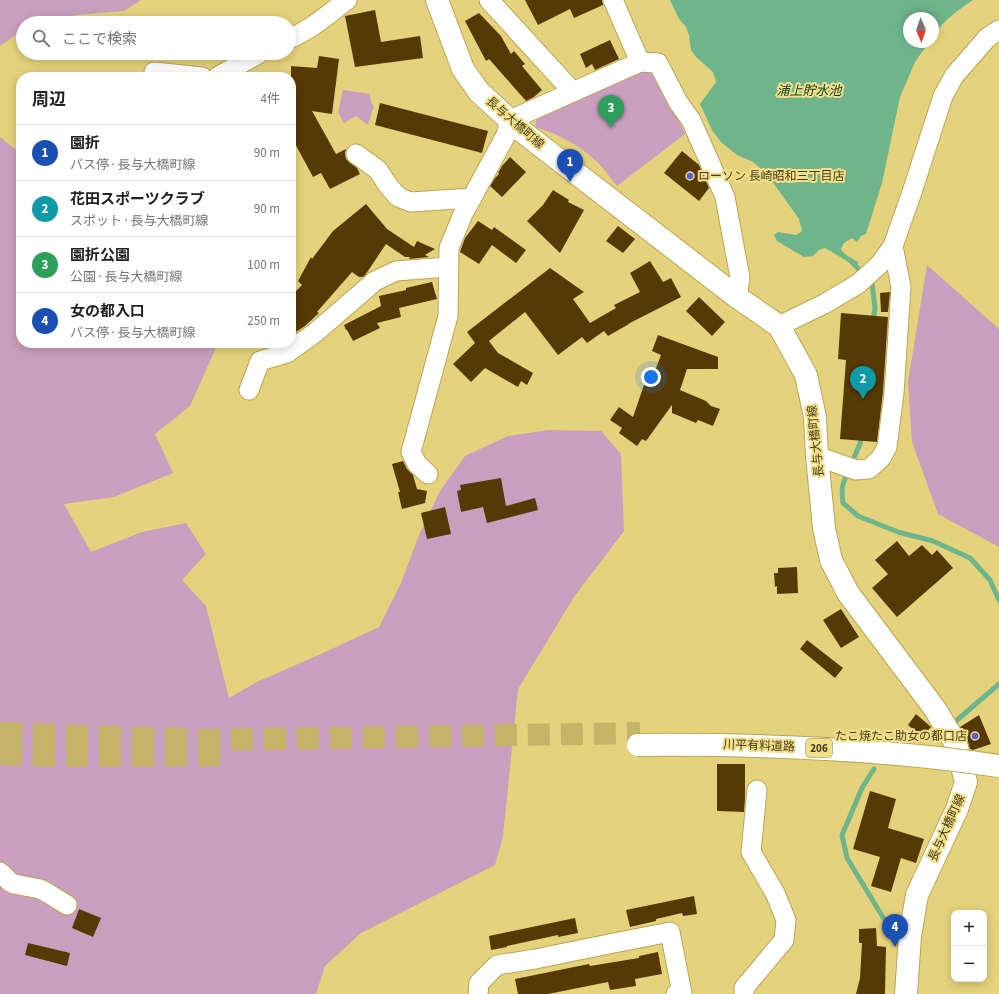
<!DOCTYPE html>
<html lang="ja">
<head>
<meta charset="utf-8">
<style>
	:root { --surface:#fff; --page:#f6f6f6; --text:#202124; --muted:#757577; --line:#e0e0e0; --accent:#d93025 }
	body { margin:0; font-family:"Source Sans 3","Noto Sans JP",sans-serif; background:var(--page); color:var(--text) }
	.controls { position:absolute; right:12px; bottom:12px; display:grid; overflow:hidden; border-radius:8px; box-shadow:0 2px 10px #0003 }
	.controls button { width:36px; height:36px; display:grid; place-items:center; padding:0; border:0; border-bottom:1px solid var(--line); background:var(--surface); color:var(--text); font:20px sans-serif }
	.compass { position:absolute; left:903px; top:12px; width:36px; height:36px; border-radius:50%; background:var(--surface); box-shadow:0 2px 10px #0003; rotate:178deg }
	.you { position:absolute; left:651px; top:377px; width:14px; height:14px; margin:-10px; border:3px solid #fff; border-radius:50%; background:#1a73e8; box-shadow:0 0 0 6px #1a73e833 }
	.badge { display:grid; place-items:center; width:26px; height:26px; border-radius:50%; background:var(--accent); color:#fff; font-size:13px; font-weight:700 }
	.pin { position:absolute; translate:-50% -33px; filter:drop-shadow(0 1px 2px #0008) }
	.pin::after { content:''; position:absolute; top:21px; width:14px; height:12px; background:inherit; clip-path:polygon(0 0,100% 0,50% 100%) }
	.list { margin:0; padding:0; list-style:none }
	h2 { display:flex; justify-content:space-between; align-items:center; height:52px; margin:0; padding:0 16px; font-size:17px }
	h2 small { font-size:13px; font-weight:400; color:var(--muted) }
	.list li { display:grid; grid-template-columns:26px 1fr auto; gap:12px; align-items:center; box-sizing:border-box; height:56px; padding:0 16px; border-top:1px solid var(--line) }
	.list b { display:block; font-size:15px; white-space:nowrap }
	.list p { margin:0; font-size:13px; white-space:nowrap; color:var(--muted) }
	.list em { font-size:13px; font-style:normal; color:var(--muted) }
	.icon { flex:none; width:22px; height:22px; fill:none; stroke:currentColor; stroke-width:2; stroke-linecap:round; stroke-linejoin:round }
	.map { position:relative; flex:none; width:999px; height:994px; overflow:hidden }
	.search { position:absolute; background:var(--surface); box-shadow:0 2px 10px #0003; left:16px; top:16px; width:280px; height:44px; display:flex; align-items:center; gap:10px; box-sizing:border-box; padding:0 14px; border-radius:22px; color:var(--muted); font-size:15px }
	.panel { position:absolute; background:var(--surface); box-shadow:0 2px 10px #0003; left:16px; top:72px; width:280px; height:276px; border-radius:16px }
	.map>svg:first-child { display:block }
</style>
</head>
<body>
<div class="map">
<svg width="999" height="994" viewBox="0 0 999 994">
	<rect width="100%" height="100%" fill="#e5d27c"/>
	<g fill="#ca9ebe">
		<path d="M0,0H141L124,11L76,15L43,23H23V30L0,46Z"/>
		<path d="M641,70L655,71L685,134L617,186C610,177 603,167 595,160C579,145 556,133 535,127L537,118Z"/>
		<path d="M343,90L370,94L371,103L374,106L368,125L356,116L344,123L338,112Z"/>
		<path d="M0,137L21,154V343H218L190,406L155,434L173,473L114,497L64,504L91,552L142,532L186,523L206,554L182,580L206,606L229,698L257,682L321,654L379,627L401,583L419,535L440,491L465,456L508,436L549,430L601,431L621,454L624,531L574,597L518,689L503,836L495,865L361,933L325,966L316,994H0Z"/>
		<path d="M927,265L999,329V547L938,514L912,442L908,382Z"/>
	</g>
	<path fill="#6fb58b" d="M670,0H973C958,10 943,21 933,36V18H909V42H929L915,62L900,97L882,183L866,234L861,236L857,242L852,238L844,243L841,249C845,256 852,258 858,262V265L852,264L825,248L819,250L813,256L804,257L777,241L774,235L778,232L796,235L802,231L799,219L774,184L761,169L753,162L737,155L721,142L712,130L700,104L716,82L713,72L696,57L691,50L689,35L686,27L679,19Z"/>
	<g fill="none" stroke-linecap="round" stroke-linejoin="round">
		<g stroke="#6fb58b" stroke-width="5">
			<path d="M850,260L872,283L875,308L873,321"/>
			<path d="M851,464L860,444L861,435"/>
			<path d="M848,472C842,485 841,489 843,503L858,516L898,532L933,541L970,558L990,580L999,600"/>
			<path d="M956,721L999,684"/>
			<path d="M874,769L862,788L842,835L847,858L884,919"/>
		</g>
	</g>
	<g fill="#563a05">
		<path d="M525,0H602L603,5L574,18L570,9L538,25Z"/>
		<path d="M375,10L381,42L420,36L423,58L355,67L345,16Z"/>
		<path d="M479,13L501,36L511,54L514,51L525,64L522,66L542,90L534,97L526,101L489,59L486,61L465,21Z"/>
		<path d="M610,40L619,59L595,70L592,64L586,68L580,54Z"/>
		<path d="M319,56L339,59L332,114L312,111L336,154L346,149L345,153L346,159L350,163L357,168L360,174L330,189L321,173L313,177L291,136V66L317,68Z"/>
		<path d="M380,103L488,131L482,153L375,125Z"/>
		<path d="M682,151L699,165L709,188L699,201L664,173Z"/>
		<path d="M510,157L526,172L502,197L490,186L495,178L499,174L498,173L502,166Z"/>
		<path d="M553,190L569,200L568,202L584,210L560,253L527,221L543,205Z"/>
		<path d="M366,204L387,229L414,247L417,241L435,249L425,255L429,257L409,259L410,257H405L386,244L366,274L363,277H359L352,272L317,312L319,313L305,326L291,335V296L302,285L298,281L311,257L312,259L333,231Z"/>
		<path d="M478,221L492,230L494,227L526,250L516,263L492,245L479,264L460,252L465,238Z"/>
		<path d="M618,226L635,239L623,253L606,241Z"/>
		<path d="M650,261L663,282L671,278L681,297L628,324H629L608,336L604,331L587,343L582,337L558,355L525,312L489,341L498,353L533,373L527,385L521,381L518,387L485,368L471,382L453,364L475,343L467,332L550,268L584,292L573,299L590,323L616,308L614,305L640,292L630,273Z"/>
		<path d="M432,282L437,299L399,308L401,317L377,323L380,328L353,341L347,330H346L344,325L381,306L379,296L406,290V288Z"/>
		<path d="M890,292L888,312H881L880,293Z"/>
		<path d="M699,297L725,322L712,336L686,311Z"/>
		<path d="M841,313L888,317L883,392L877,442L840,439L846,360L838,359Z"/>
		<path d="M658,335L718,357V369H687L680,390L706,401L711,406L720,409L713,426L698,420L696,423L672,413V405L646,441L642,439L637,446L619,433L622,428L610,420L619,407L633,417L644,385L649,387L661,355L652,351Z"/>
		<path d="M403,461L407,469L413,475L417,489L427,491L425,503L402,509L398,492H400L392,464Z"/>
		<path d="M501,478L506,506L535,498L538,510L487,523L483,507L461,512L457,491L461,490L460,485Z"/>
		<path d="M445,507L451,534L427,539L421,513Z"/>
		<path d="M897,541L909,556L922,545L932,555L937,550L953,568L897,617L872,588L888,574L875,560Z"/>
		<path d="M797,567L798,593L777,594V586L775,587L774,573H778V568Z"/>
		<path d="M841,609L859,637L841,648L823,620Z"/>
		<path d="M807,640L843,668L835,678L800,649Z"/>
		<path d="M916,714L931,727L922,737L908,725Z"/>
		<path d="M979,715L991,744L973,750L970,749L967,738L960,727Z"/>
		<path d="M717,764H745V798L744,812L717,811Z"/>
		<path d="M870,791L896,799L888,828L924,839L916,863L901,858L891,892L871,886L880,857L853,849Z"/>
		<path d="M694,896L697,914L683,916L682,913L656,919V921L630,927L626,910Z"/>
		<path d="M79,909L101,918L93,937L72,928Z"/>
		<path d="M575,918L578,933L558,937V935L507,946V947L491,950L489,936Z"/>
		<path d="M876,928L877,946L886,947L885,994H856L860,978L862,943H859V929Z"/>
		<path d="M28,943L70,953L67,966L25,955Z"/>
		<path d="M658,952L662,974L635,979L636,986L610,990L608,982L548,994H518L515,979L589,964L590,966L639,958V956Z"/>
	</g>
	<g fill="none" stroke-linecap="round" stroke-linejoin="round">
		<g stroke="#c5b468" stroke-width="22" stroke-dasharray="22 11" stroke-linecap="butt">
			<path d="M0,733L207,740L640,733"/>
			<path d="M0,754L41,756L231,755"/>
		</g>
		<g stroke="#baa651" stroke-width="21">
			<g id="minor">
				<path d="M489,0L573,92"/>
				<path d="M289,39C310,30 329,14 347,0"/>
				<path d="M640,62L658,63L678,102L691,120L725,197L740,278L737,297"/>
				<path d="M154,72L202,77"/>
				<path d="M217,77L260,53"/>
				<path d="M356,154L378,170L387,184L398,197L411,202L472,198"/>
				<path d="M779,326L824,304L858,284L880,264L893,246L912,192L943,96L954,76L987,38L999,30"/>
				<path d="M249,390L260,361L287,353L316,332L375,281L396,271L448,267"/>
				<path d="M817,456L856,470L869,469L881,458L887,447L894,393L901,287L893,246"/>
				<path d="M428,474L417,464L411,452L448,316L449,248L463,214L506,135L510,120L640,62L613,0"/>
				<path d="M0,872L10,882L14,884L40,889L46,892L67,905"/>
				<path d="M478,994L479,983L497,965L535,959L619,942L670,932L682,993L676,994"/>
				<path d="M744,994V988L784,940L786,920L775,893L751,852L757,790"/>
			</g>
		</g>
		<g stroke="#baa651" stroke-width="24">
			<path id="major" d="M437,0L463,69L479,92L524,133L737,297L779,326L806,375L815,417L817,456L824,528L831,560L848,593L935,709L956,744L966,782L957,809L917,895L910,936L906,994"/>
		</g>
		<use href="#minor" stroke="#fff" stroke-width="19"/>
		<use href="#major" stroke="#fff" stroke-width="22"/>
		<g stroke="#baa651" stroke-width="24" stroke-linecap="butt">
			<path id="highway-bridge" d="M638,745C758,744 880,748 999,766"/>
		</g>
		<use href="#highway-bridge" stroke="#fff" stroke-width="22"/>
	</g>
	<g fill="#5a5fd7" stroke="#f3df89" stroke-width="1.5">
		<circle cx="690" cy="176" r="4"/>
		<circle cx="975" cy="736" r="4"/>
	</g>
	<g text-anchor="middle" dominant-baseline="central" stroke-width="4" stroke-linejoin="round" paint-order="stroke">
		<rect fill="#f3df89" stroke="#796e3b" stroke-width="1" x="806" y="739" width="26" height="18" rx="3"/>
		<g font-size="11" font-weight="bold" fill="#453d19">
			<text x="819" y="748">206</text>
		</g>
		<g font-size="12" fill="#453d19" stroke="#f3df89">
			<text transform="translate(515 123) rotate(41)">長与大橋町線</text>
			<text transform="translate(816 441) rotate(-96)">長与大橋町線</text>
			<text transform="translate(759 746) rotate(2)">川平有料道路</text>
			<text transform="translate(947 828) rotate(-66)">長与大橋町線</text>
		</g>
		<g font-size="12" fill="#453d19" stroke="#f3df89" text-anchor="start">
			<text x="698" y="176">ローソン 長崎昭和三丁目店</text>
			<text x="967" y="736" text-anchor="end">たこ焼たこ助女の都口店</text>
		</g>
		<g font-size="13" font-style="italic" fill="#023d22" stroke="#f3df89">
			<text x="809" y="91">浦上貯水池</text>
		</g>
	</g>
</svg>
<div class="controls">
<button>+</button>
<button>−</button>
</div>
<svg class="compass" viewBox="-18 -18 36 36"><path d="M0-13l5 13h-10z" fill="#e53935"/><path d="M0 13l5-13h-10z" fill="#757577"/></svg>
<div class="you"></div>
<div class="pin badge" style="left:570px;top:182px;background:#1a4fb4">1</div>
<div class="pin badge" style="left:863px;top:399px;background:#0f9aa8">2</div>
<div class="pin badge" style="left:611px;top:128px;background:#2e9e5b">3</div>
<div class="pin badge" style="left:895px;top:947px;background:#1a4fb4">4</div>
<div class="search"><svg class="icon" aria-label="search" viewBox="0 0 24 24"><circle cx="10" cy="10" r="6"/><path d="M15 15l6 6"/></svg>ここで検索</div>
<section class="panel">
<h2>周辺<small>4件</small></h2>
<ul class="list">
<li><span class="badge" style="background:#1a4fb4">1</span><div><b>園折</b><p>バス停 · 長与大橋町線</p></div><em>90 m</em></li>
<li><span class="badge" style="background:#0f9aa8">2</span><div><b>花田スポーツクラブ</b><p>スポット · 長与大橋町線</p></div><em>90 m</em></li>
<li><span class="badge" style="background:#2e9e5b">3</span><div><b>園折公園</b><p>公園 · 長与大橋町線</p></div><em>100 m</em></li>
<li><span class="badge" style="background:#1a4fb4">4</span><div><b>女の都入口</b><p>バス停 · 長与大橋町線</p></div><em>250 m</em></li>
</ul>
</section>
</div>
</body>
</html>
